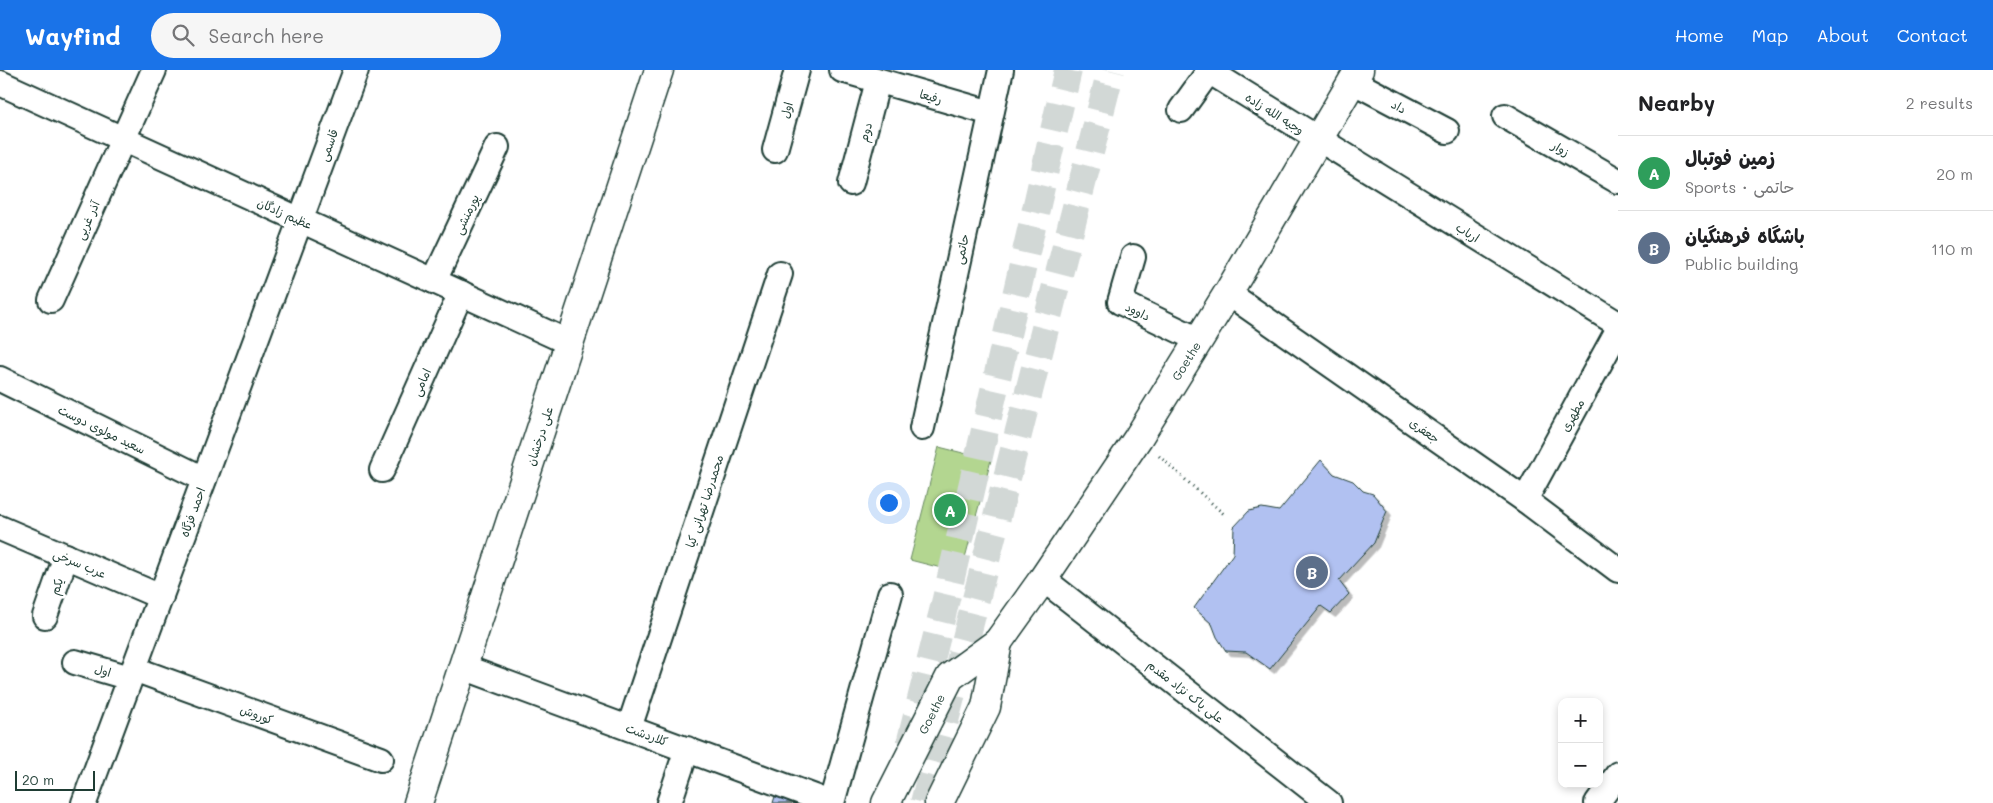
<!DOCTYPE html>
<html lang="en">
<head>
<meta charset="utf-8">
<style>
	:root { --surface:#fff; --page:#f6f6f6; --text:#202124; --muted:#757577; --line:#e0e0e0; --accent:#1a73e8 }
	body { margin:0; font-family:Mali,"Playpen Sans Arabic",sans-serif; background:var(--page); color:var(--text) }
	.controls { position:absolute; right:15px; bottom:15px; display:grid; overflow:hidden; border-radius:10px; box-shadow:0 2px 8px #0003 }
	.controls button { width:45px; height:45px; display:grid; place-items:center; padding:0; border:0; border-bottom:1px solid var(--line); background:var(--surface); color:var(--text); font:25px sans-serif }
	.scale { position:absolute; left:15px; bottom:12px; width:80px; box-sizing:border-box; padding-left:5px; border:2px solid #1f3d34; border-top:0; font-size:14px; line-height:18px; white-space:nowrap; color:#1f3d34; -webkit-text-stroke:4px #fff; paint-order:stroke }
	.you { position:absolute; left:888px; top:432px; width:18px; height:18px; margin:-12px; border:4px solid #fff; border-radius:50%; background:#1a73e8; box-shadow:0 0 0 8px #1a73e833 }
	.badge { display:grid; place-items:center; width:32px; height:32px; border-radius:50%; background:var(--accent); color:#fff; font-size:16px; font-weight:700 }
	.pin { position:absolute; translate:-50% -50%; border:2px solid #fff; box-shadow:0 1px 5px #0006 }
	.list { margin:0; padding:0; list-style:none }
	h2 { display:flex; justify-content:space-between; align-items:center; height:65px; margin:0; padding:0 20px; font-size:21px }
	h2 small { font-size:16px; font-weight:400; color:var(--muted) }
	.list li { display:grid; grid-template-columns:32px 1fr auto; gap:15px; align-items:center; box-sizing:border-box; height:75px; padding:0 20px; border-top:1px solid var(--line) }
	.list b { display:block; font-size:19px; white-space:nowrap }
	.list p { margin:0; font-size:16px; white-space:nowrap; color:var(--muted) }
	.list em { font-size:16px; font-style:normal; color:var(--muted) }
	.icon { flex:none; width:28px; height:28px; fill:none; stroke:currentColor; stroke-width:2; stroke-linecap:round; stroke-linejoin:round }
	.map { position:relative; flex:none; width:1618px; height:733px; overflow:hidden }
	header { display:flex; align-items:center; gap:30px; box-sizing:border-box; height:70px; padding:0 25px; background:var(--accent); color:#fff }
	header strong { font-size:24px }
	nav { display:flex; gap:28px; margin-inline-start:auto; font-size:18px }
	.search { width:350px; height:45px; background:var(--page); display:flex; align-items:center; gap:12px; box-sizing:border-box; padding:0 18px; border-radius:28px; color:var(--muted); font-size:19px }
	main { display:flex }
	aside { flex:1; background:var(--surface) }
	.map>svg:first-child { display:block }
</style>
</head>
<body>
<header>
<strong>Wayfind</strong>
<div class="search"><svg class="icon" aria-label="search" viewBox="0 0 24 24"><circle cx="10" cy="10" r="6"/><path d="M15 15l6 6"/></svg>Search here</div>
<nav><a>Home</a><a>Map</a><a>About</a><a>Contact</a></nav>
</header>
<main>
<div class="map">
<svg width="1618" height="733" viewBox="0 0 1618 733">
	<defs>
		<filter id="shadow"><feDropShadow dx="4.5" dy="4.5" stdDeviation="0" flood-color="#0004"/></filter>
	</defs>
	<rect width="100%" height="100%" fill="#fff"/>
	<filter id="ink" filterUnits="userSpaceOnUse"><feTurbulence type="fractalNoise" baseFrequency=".02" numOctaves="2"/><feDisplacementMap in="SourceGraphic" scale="10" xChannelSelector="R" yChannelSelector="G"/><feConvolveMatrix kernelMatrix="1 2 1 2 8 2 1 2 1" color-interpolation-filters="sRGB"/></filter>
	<g filter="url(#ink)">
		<path fill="#b3d690" stroke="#698a62" d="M939,377L991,390L961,503L910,490Z"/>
		<g fill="#b1c1f1" stroke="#1f3d34" filter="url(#shadow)">
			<path d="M1321,390L1334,404L1353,411L1363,421L1373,424L1387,441L1374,473L1339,511L1349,524L1331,543L1321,536L1270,599L1246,582L1226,581L1217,567L1212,554L1194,538L1233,484L1234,457L1249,441L1262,438L1279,441Z"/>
			<path d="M776,723L791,726L794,733H773Z"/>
		</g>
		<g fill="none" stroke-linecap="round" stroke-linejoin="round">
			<g stroke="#d2d8d6" stroke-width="28" stroke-dasharray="28 14" stroke-linecap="butt">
				<path d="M910,674L946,529L1068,0"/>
				<path d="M924,733L1111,0"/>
			</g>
			<g stroke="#1f3d34" stroke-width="28">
				<g id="street">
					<path d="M842,0L991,43"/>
					<path d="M1207,0L1618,254"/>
					<path d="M1352,11L1447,61"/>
					<path d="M0,13L570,273"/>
					<path d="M1181,40L1209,1"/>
					<path d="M1505,46L1618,111"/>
					<path d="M775,80L797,0"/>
					<path d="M851,113L878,11"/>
					<path d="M1133,187L1120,232L1199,270"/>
					<path d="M434,211L497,77"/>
					<path d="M1228,223L1525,430L1618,500"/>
					<path d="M51,230L154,0"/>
					<path d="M0,309L204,409"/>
					<path d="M922,358L1001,0"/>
					<path d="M382,400L461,223"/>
					<path d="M1525,430L1618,260"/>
					<path d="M0,458L161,527"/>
					<path d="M1043,509L1329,733"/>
					<path d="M45,546L66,486"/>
					<path d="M75,592L130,608"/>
					<path d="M463,597L831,733"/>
					<path d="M134,599L381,689"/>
					<path d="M629,658L780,204"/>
					<path d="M84,733L356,0"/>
					<path d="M669,733L687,679"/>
					<path d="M832,733L890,524"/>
					<path d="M1597,733L1618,704"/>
				</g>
			</g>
			<g stroke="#1f3d34" stroke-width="31">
				<g id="secondary">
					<path d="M418,733L659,0"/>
					<path id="s1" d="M886,733L950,607L998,572L1043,509L1138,368L1228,223L1359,0"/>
					<path d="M939,733L986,637L998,572"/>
				</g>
			</g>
			<path stroke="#1f3d34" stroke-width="3" stroke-dasharray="1 4" stroke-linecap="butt" d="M1159,386L1226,446"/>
			<use href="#street" stroke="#fff" stroke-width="24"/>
			<use href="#secondary" stroke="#fff" stroke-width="28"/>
		</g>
	</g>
	<g text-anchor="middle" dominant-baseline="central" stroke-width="5" stroke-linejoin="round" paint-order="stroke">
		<g font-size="12" fill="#1f3d34" stroke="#fff">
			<text transform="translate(931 26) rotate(16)">رفیعا</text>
			<text transform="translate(1399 36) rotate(28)">داد</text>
			<text transform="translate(786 40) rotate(-75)">اول</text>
			<text transform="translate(1275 43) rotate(32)">وجیه الله زاده</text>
			<text transform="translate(865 62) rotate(-75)">دوم</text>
			<text transform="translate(328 75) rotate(-70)">قاسمی</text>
			<text transform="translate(1561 78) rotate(30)">زوار</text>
			<text transform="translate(285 143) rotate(24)">عظیم زادگان</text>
			<text transform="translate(466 144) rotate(-65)">پورمنشی</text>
			<text transform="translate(87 150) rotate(-66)">آذر غربی</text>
			<text transform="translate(1468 162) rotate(32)">ارباب</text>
			<text transform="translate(961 179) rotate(-78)">حاتمی</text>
			<text transform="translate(1138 241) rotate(25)">داوود</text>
			<text stroke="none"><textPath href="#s1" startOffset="539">Goethe</textPath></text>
			<text transform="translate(421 312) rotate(-66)">امامی</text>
			<text transform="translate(1572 345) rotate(-61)">مطهری</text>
			<text transform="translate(102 359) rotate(26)">سعید مولوی دوست</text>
			<text transform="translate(1425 360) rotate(35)">جعفری</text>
			<text transform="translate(539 366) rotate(-72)">علی درخشان</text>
			<text transform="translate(704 431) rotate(-72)">محمدرضا تهرانی کیا</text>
			<text transform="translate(192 442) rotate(-70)">احمد فزگاه</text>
			<text transform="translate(80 493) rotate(23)">عرب سرخی</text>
			<text transform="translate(56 516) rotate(-71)">یکم</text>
			<text transform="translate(103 600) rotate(16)">اول</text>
			<text transform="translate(1186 621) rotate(38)">علی پاک نژاد مقدم</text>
			<text stroke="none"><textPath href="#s1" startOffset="100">Goethe</textPath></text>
			<text transform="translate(257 644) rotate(20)">کوروش</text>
			<text transform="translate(647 664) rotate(20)">کلاردشت</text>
		</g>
	</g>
</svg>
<div class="controls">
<button>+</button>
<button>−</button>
</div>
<div class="scale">20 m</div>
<div class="you"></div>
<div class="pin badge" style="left:950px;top:440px;background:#2e9e5b">A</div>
<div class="pin badge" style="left:1312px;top:502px;background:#5c6f8a">B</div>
</div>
<aside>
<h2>Nearby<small>2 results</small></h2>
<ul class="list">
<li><span class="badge" style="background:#2e9e5b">A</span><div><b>زمین فوتبال</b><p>Sports · حاتمی</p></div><em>20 m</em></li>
<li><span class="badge" style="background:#5c6f8a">B</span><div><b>باشگاه فرهنگیان</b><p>Public building</p></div><em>110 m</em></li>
</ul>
</aside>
</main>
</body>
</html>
